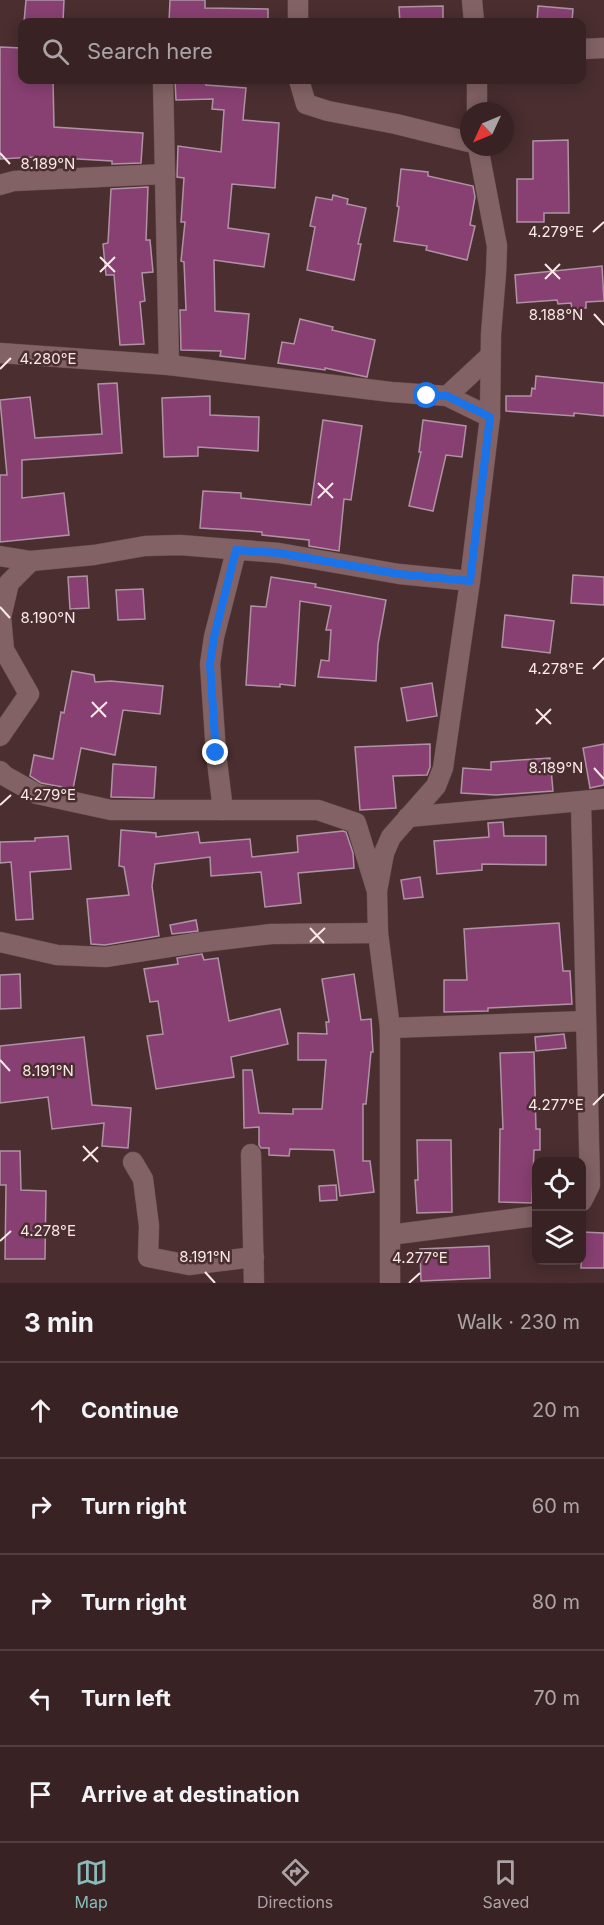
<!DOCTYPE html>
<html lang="en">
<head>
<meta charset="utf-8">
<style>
	:root { --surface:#382224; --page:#3f2a2c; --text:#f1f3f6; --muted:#aba4a6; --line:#523f41; --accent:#8bbbb9 }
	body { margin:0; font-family:Inter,sans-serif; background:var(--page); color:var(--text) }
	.controls { position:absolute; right:18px; bottom:18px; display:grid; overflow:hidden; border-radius:12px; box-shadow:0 3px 15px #0003 }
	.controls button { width:54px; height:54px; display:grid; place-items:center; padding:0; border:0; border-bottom:2px solid var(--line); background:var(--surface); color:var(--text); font:30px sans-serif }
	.compass { position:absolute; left:460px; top:102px; width:54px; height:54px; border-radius:50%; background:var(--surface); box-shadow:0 3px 15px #0003; rotate:226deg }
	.stop { position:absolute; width:18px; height:18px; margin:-14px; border:4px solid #1a73e8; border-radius:50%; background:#fff }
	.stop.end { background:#1a73e8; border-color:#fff; box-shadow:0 2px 6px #0008 }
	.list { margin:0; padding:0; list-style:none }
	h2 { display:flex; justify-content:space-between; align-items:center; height:78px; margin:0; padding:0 24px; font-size:26px }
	h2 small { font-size:20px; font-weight:400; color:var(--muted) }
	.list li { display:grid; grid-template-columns:39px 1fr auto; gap:18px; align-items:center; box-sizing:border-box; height:96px; padding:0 24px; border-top:2px solid var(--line) }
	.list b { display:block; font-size:22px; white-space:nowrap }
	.list em { font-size:20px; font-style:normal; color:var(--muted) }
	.icon { flex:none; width:33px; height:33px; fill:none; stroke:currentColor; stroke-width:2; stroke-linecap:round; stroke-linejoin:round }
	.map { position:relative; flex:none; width:604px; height:1283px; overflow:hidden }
	.search { position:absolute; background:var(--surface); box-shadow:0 3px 15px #0003; left:18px; right:18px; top:18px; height:66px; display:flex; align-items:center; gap:15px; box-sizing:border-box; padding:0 21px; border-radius:12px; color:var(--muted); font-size:22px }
	.sheet { height:558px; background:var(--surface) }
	nav { display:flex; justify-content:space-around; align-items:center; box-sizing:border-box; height:84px; border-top:2px solid var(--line); background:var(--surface); font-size:16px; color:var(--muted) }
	nav a { display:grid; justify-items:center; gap:3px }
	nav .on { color:var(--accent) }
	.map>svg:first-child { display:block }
</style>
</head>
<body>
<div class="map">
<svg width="604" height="1283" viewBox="0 0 604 1283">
	<rect width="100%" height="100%" fill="#4a2e30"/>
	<g fill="#884072" stroke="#af93a5" stroke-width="1.5">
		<path d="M26,0H64L63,22H24Z"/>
		<path d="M170,0H205V8L268,9V22H169Z"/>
		<path d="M443,6V22H400L399,7Z"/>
		<path d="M538,6L573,9L572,22H537Z"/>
		<path d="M0,47L22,48V80H53L54,127L143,133L141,163L112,164V161L61,158V162L34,161V157L0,159Z"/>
		<path d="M175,80H206V85L246,88L243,120L279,123L275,188L232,184L228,228L269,234L264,267L214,260L215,311L249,314L245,359L220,356L221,351L181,350L180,310H186L184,262L181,261L185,222H181L184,178L177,177L178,146L221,152L224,110L212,109L213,99L176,100Z"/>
		<path d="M568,140L569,213H544V222H517V179H533V141Z"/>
		<path d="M401,169L428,172V176L473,186L475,197L470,225L475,226L467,260L426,250L427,246L394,241L399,207L397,206Z"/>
		<path d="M148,187L146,240H150L153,272L142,273L145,301L140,302L144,344L120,345L114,275H106L103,244L108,243L111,189Z"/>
		<path d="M333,195L348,199L347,204L366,208L358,244H361L354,280L307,270L315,227L310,226L316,197L332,200Z"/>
		<path d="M602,266L604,301L586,302V308L572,309L571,303L558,304L557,300L517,303L515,275Z"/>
		<path d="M300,319L333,327L332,330L375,340L367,377L325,368V370L278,363L282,342L294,344Z"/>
		<path d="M536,376L604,383V416L574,413V416L506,411V396H531L532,388L535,389Z"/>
		<path d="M117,383L122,453L22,460V498L64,493L69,535L0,542V475H7L0,400L30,397L35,438L102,434L98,384Z"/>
		<path d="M210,396V415L259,417L258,451L198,447V456L164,457L162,398Z"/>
		<path d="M323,420L362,426L351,500L344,499L339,551L309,546V540L262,535V532L200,528L203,491L241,493V498L311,505Z"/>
		<path d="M423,420L466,426L462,457L446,455L433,511L409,506L421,452H419Z"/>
		<path d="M573,575L604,577V605L571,603Z"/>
		<path d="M87,576L89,608L70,609L68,577Z"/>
		<path d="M271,577L316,584L315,587L386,600L378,644L376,681L318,677L321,660L329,661L331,630H326L331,606L300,601L295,686L280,684V687L246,685L251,606L266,607Z"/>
		<path d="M143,589L145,619L118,620L116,590Z"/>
		<path d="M505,615L554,621L550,653L502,647Z"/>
		<path d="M72,671L94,675L95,682L111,681L163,686L160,714L123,710L115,755L81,748L73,789L41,783L30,776L34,755L53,759L61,712L64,713Z"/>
		<path d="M432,683L437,716L407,721L401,688Z"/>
		<path d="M430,744V767L427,775L393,776L396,808L360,810L355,747Z"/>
		<path d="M604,744V785L590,788L583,748Z"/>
		<path d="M550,758L553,791L496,795L461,793L463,768L491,770V762Z"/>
		<path d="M113,764L156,767L154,798L111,797Z"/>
		<path d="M503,822L504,836H546V865L482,864V870L437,874L434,841L489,837L488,823Z"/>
		<path d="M121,830L156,833V837L198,832L200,843L250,839L252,857L298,852L297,836L343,831L346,832L353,853L354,868L298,873L301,903L265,907L261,872L211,876L210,857L155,864L152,886L159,936L105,945L91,944L87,899L129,895L124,867L119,866Z"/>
		<path d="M68,836L71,869L30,872L33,919L16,920L11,862L0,863V842L35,841V838Z"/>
		<path d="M420,877L423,897L404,899L401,880Z"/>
		<path d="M196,920L198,931L172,934L170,925Z"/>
		<path d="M559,923L563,971H570L572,1004L488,1008V1011L444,1012V980H467L464,929Z"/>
		<path d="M202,954L204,960L218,958L229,1021L280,1009L288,1044L231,1057L234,1077L156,1089L147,1036L163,1034L158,1001L150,1002L144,969L178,964L177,958Z"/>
		<path d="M20,974L21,1008L0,1009V975Z"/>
		<path d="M354,974L361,1020L371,1019L373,1052H371L366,1104H363V1161H370L374,1192L340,1196L334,1150L290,1149L289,1156L269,1155V1148H261L259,1145V1127L244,1128L243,1070H252L259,1113L293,1114V1109H322L326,1060H298V1033L327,1034L326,1022H329L322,979Z"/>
		<path d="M564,1034L566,1048L536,1051L535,1037Z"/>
		<path d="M84,1037L92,1105L131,1108L128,1148L102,1146L104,1123L52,1129L48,1097L0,1103V1046Z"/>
		<path d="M534,1052L536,1129H540V1150H534L532,1203L499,1202L500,1129H503L500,1053Z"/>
		<path d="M417,1140H451L452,1212L417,1213L415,1180H418Z"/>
		<path d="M0,1151H20L21,1190L46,1191L45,1259H5L6,1185H0Z"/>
		<path d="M336,1185L337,1200L320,1201L319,1186Z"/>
		<path d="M582,1232L604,1233V1268H581Z"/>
		<path d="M489,1246L490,1278L421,1281L420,1249Z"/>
	</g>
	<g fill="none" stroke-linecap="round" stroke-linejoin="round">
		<g stroke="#644c4e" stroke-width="21">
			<g id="minor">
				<path d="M472,0L474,22"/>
				<path d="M298,22V0"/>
				<path d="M582,49L604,48"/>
				<path d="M163,80L169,365"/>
				<path d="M299,80L306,104L328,111L396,124L469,142"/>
				<path d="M477,80V111"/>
				<path d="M0,185L14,181L165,174"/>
				<path d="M0,353L169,365L391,392L447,396L490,417"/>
				<path d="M447,396L490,356"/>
				<path d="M0,556L31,561L94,555L145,546L180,545L279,553L399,574L470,581"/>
				<path d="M0,736L29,694L4,650L1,617L9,583L31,561"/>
				<path d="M0,771L5,776L37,794L111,810H318L356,823L376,888"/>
				<path d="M581,802L590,1185L582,1201"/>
				<path d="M223,810L216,753L210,664L214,637L236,551"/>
				<path d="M408,817L604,799"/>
				<path d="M0,942L57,955L106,957L195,943L271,934L378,933"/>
				<path d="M390,1028L586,1021"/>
				<path d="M251,1154L254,1283"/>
				<path d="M133,1162L143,1179L149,1226L148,1257L189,1265L254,1257"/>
				<path d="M390,1235L536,1216"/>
				<path d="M390,1283V1028L378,933L377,891L384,853L391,837L436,786L443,768L470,581L490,417L491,334L496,273L497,246L478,147"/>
			</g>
		</g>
		<use href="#minor" stroke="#826265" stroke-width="20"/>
	</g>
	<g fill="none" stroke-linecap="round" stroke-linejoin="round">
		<path stroke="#1a73e8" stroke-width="8" d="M216,753L210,664L214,637L236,550L279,553L399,574L470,581L490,417L447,396H427"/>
	</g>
	<path fill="none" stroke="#fbe8e9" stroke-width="2" d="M0,153L10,164M593,232L604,222M100,257L115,272M545,264L560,279M100,272L115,257M545,279L560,264M594,314L604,325M0,369L11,358M318,483L333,498M318,498L333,483M0,607L10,618M593,669L604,658M92,702L106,717M536,709L551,724M91,717L107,702M536,724L551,709M594,768L604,779M0,805L11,795M310,928L324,943M310,942L325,928M0,1060L10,1071M593,1105L604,1094M83,1146L98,1162M83,1161L98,1147M0,1241L11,1231M205,1272L215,1283M409,1283L420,1273"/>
	<g font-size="15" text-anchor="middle" fill="#fbe8e9" stroke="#4a2e30" stroke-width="5" stroke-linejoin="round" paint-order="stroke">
		<text x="48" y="169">8.189°N</text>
		<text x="556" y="237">4.279°E</text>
		<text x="556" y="320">8.188°N</text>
		<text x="48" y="364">4.280°E</text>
		<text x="48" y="623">8.190°N</text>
		<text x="556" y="674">4.278°E</text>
		<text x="556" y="773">8.189°N</text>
		<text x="48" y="800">4.279°E</text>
		<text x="48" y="1076">8.191°N</text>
		<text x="556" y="1110">4.277°E</text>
		<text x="48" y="1236">4.278°E</text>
		<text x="205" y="1262">8.191°N</text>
		<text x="420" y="1263">4.277°E</text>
	</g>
</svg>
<div class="controls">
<button><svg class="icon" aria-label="locate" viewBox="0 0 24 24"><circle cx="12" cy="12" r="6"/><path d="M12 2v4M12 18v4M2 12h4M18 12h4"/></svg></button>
<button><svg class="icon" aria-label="layers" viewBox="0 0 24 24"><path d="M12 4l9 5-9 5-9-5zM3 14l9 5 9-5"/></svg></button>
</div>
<svg class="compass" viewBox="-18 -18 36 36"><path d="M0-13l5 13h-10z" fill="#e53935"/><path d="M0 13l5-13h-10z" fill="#aba4a6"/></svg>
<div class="stop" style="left:427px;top:396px"></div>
<div class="stop end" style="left:216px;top:753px"></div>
<div class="search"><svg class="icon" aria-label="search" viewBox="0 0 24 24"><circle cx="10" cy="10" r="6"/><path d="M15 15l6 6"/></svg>Search here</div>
</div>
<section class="sheet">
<h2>3 min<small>Walk · 230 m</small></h2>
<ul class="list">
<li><svg class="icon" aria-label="ahead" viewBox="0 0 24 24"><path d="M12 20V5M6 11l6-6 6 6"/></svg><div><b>Continue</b></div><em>20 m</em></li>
<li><svg class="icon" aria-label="right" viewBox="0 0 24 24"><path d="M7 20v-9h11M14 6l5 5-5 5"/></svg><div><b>Turn right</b></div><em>60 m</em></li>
<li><svg class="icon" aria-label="right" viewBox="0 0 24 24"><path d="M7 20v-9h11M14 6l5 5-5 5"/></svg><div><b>Turn right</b></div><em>80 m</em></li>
<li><svg class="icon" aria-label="left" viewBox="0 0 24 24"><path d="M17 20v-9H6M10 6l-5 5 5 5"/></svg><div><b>Turn left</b></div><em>70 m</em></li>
<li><svg class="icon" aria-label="arrive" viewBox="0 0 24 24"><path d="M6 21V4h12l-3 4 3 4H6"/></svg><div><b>Arrive at destination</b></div></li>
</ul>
</section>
<nav>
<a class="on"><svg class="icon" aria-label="map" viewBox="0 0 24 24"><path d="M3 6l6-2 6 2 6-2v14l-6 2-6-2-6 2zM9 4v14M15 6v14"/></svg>Map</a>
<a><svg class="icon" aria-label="directions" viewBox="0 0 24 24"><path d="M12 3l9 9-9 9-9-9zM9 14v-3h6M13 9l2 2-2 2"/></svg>Directions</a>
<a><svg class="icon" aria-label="saved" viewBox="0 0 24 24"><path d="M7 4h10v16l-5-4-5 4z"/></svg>Saved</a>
</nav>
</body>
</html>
